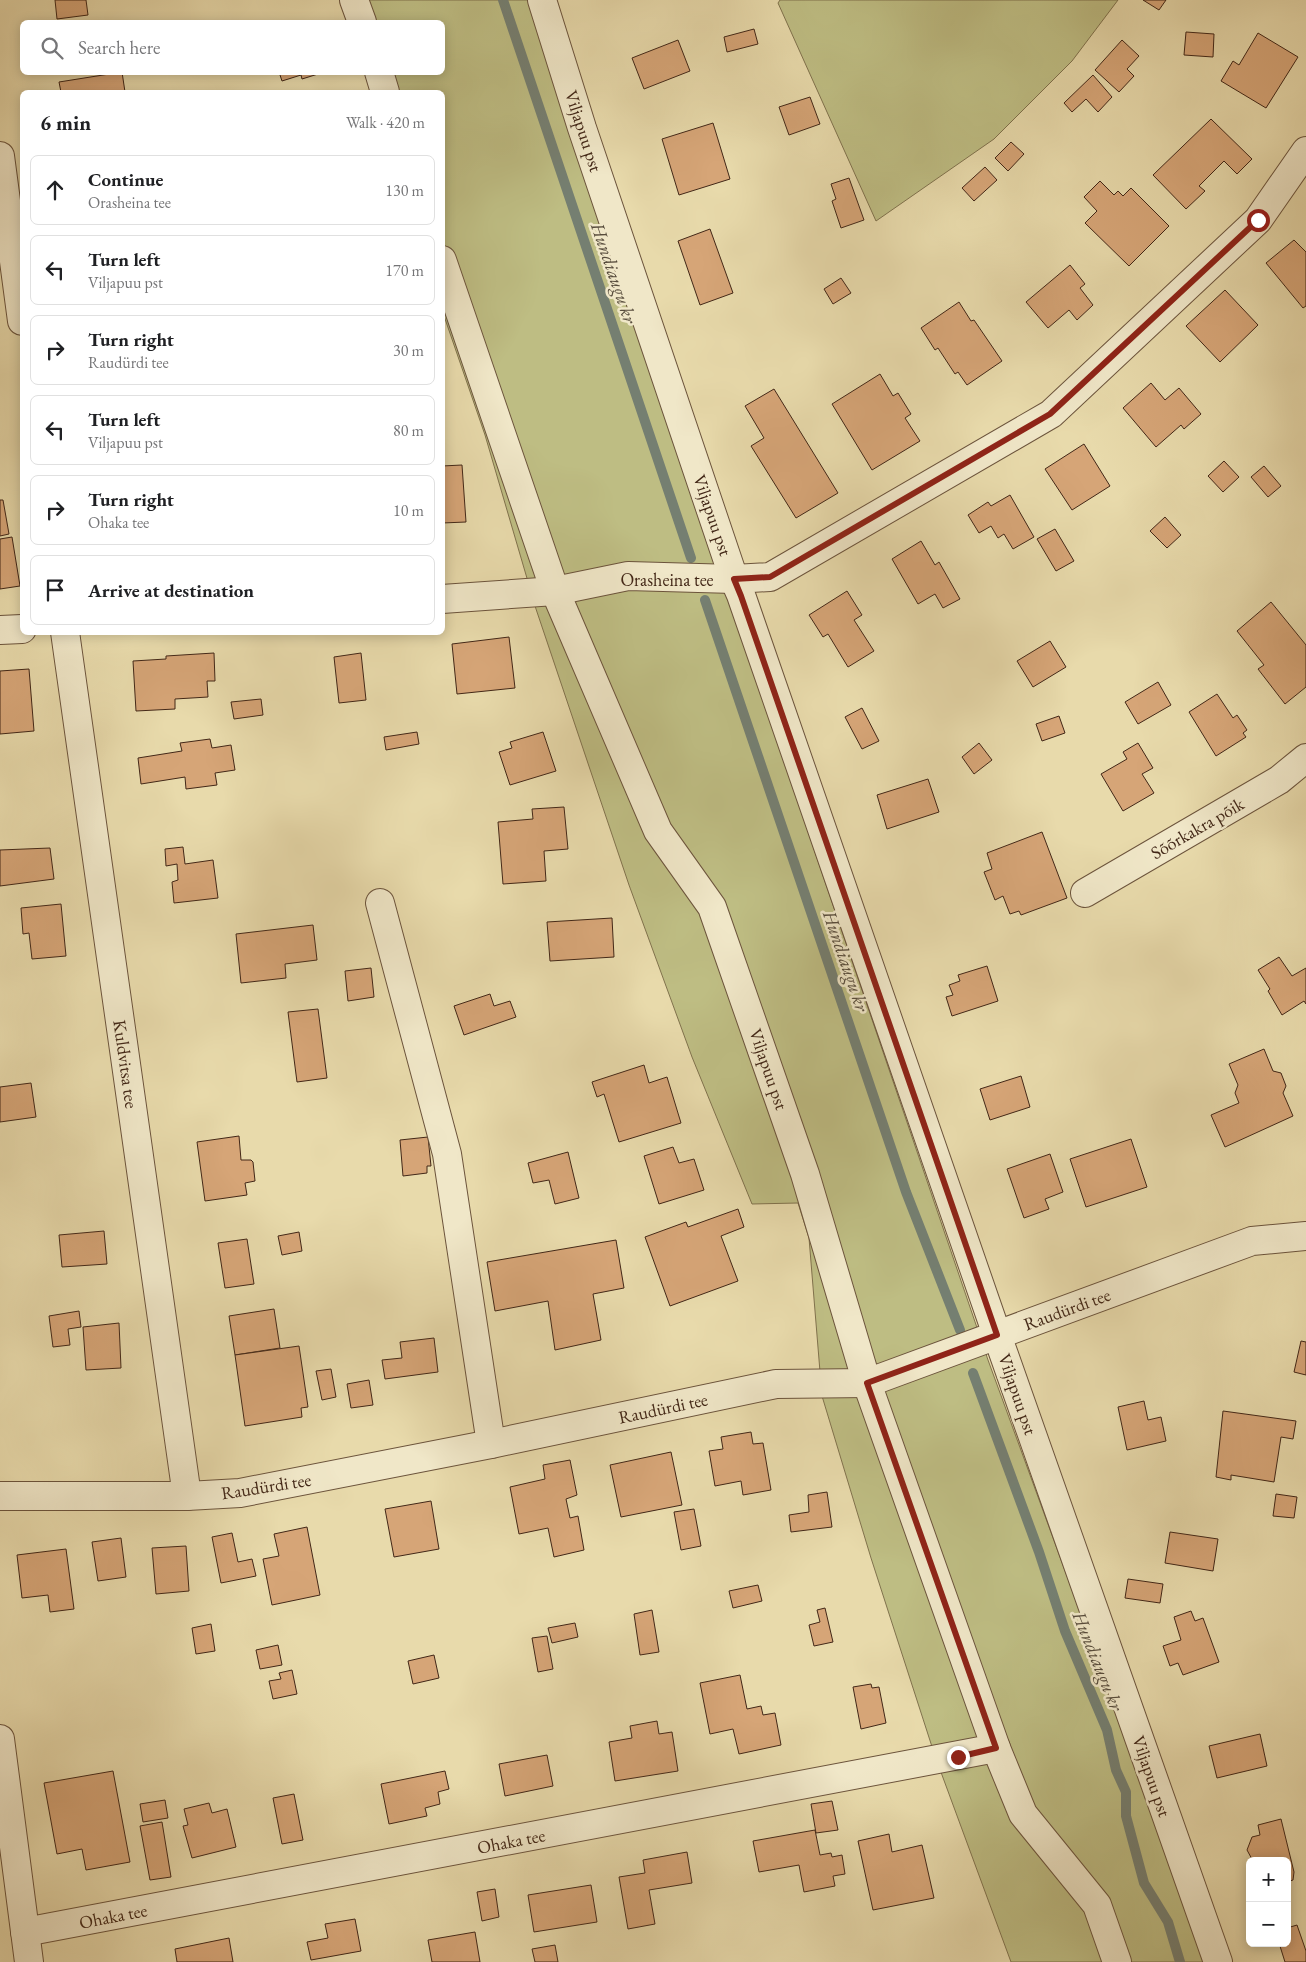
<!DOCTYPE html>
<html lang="en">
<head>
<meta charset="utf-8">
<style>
	:root { --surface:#fff; --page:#f2f2f2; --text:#202124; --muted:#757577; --line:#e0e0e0 }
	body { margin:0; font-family:"EB Garamond",serif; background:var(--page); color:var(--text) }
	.controls { position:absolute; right:15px; bottom:15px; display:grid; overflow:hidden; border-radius:8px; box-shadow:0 2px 12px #0003 }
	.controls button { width:45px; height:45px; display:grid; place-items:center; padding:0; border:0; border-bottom:1px solid var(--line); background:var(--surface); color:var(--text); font:25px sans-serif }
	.stop { position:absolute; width:15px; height:15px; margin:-11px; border:4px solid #8f2418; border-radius:50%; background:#fff }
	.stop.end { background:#8f2418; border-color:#fff; box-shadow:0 1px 5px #0008 }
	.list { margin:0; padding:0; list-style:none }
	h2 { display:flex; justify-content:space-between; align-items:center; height:65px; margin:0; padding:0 20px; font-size:21px }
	h2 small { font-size:16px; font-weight:400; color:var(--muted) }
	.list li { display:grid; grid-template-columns:32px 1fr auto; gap:15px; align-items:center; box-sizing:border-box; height:70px; margin:0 10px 10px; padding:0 10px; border:1px solid var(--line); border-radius:8px }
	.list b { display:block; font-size:19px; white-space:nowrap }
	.list p { margin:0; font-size:16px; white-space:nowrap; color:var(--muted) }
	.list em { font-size:16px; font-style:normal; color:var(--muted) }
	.icon { flex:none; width:28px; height:28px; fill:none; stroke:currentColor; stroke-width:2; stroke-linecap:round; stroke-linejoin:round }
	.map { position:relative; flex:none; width:1306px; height:1962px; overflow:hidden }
	.search { position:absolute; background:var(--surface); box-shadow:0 2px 12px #0003; left:20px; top:20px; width:425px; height:55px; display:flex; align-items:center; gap:12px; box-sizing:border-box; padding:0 18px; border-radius:8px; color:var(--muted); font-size:19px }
	.panel { position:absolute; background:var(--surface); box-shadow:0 2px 12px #0003; left:20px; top:90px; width:425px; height:545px; border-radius:8px }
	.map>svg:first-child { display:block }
</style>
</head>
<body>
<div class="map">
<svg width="1306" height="1962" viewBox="0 0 1306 1962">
	<rect width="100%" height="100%" fill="#e8daab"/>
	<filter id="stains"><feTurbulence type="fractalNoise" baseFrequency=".004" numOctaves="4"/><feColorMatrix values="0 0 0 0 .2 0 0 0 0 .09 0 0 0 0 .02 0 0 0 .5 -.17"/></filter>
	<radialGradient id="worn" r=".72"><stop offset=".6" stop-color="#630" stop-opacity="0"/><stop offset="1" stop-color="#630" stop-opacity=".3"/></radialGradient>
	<g fill="#bebd83" stroke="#80724d">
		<path d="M363,0H529L817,858L988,1360L1208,1962H1011L935,1756L871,1558L822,1396L809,1238L798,1203L752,1204L692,1057L629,885L536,609L485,435L443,313L442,92H373L379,73L442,72V22H370Z"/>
		<path d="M780,0H1118L1072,61L994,139L876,221L778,3Z"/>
	</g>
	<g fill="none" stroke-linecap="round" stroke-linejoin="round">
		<g stroke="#757f71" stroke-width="10">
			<path d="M503,0L691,558"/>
			<path d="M705,600L906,1192L960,1330"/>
			<path d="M973,1373L1039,1552L1065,1631L1107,1730L1116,1770L1126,1792V1816L1144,1883L1168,1922L1180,1962"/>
		</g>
	</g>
	<g fill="#d6a577" stroke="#422717">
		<path d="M55,0H86L88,15L57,19Z"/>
		<path d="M1143,0H1166L1159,10Z"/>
		<path d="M754,29L758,44L727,52L724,37Z"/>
		<path d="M1186,32L1214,34L1213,57L1184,55Z"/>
		<path d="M1258,33L1298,57L1266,108L1221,81L1233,61L1239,65Z"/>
		<path d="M678,40L690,71L644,89L632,58Z"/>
		<path d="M1122,40L1139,56L1127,69L1134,76L1119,92L1095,70Z"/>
		<path d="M122,72L125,92H61L59,82Z"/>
		<path d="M279,72H318V74L302,79L301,75L282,81Z"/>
		<path d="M1093,75L1112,97L1098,112L1086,99L1072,112L1064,103Z"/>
		<path d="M810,97L820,124L789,135L779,107Z"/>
		<path d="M1211,119L1252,159L1237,174L1224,161L1199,186L1205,191L1186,209L1153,175Z"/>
		<path d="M713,123L730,179L679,195L662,139Z"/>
		<path d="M1011,142L1024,154L1008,171L995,158Z"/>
		<path d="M985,167L997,180L974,201L962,188Z"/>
		<path d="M849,178L864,220L841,228L832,201L836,199L831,184Z"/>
		<path d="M1100,181L1114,195L1118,191L1123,196L1131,188L1169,226L1129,266L1085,223L1097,211L1084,197Z"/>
		<path d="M710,229L733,293L700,305L678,241Z"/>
		<path d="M1294,240L1306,252V306L1303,308L1266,263Z"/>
		<path d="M1070,265L1085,284L1080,288L1093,305L1077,320L1069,310L1048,328L1026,302Z"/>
		<path d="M841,278L851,293L833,304L824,289Z"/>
		<path d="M1225,290L1258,325L1220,362L1186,326Z"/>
		<path d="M959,302L971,321L974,320L1002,361L967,385L958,372L955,374L938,348L935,350L921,328Z"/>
		<path d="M880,374L893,396L898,393L911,414L905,418L920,441L872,470L832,404Z"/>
		<path d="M1151,383L1165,400L1179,388L1201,414L1184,429L1181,425L1156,447L1123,408Z"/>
		<path d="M774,389L838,493L796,518L751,446L764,438L745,406Z"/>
		<path d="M1084,444L1110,486L1072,510L1045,469Z"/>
		<path d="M1224,461L1239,477L1223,492L1208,476Z"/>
		<path d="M462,465L466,522L442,523V466Z"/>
		<path d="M1264,466L1281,486L1268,497L1251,477Z"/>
		<path d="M1010,495L1034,537L1013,549L1004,534L998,538L991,526L979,533L968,515L988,502L991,506Z"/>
		<path d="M0,500H3L9,534L0,536Z"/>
		<path d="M1165,517L1181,535L1167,548L1150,531Z"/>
		<path d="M1055,529L1074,561L1056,571L1037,539Z"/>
		<path d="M12,537L20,586L0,589V539Z"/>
		<path d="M921,541L935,565L939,562L960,599L943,608L935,594L918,604L892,559Z"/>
		<path d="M847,591L862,615L854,620L874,651L848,667L828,634L823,637L809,615Z"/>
		<path d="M1271,602L1306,645V687L1285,704L1258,669L1264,665L1237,631Z"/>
		<path d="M509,637L515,688L457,694L452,644Z"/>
		<path d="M1050,641L1066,667L1033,687L1017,661Z"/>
		<path d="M214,653L215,681H207L208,697L175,699V709L136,711L133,661L166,659V656Z"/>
		<path d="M361,653L366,700L339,703L334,657Z"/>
		<path d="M29,669L34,731L0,734V671Z"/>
		<path d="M1158,682L1171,705L1138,724L1125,702Z"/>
		<path d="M1217,694L1233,718L1237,715L1247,730L1243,733L1246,737L1216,756L1189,712Z"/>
		<path d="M261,699L263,715L234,719L231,702Z"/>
		<path d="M862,708L879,741L862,749L845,717Z"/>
		<path d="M1059,716L1065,733L1042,741L1036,724Z"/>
		<path d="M417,732L419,744L386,750L384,737Z"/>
		<path d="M543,732L556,771L510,785L499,752L512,748L510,742Z"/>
		<path d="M210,739L212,748L231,745L235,770L215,773L217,785L186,789L185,777L141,784L138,758L182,751L180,743Z"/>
		<path d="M979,743L992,760L974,774L962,757Z"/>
		<path d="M1138,743L1153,768L1142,774L1154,793L1123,811L1101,774L1127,759L1123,752Z"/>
		<path d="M928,779L939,812L887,829L877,795Z"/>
		<path d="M564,807L568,849L544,851L546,881L503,884L498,822L533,819L532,809Z"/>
		<path d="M1042,832L1067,898L1021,915L1019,911L1010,914L1003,896L995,900L984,872L992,869L987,853Z"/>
		<path d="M183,847L185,864L213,860L218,898L174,903L172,882L178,880L177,864L166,866L165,849Z"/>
		<path d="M50,848L54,879L0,886V850Z"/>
		<path d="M61,904L66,956L32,959L29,933L23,934L21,908Z"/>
		<path d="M612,918L614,957L550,961L547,922Z"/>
		<path d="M313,925L317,960L285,964L286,978L241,983L236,934Z"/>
		<path d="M1279,957L1292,976L1306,968V1004L1304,1001L1282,1015L1268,991L1270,989L1258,970Z"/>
		<path d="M987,966L998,1001L952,1016L946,997L953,995L949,985L960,981L958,975Z"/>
		<path d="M371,968L374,997L348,1001L345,971Z"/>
		<path d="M490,994L494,1006L510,1001L516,1017L464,1035L454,1006Z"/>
		<path d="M318,1009L327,1078L297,1082L288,1012Z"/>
		<path d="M1264,1049L1273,1071L1281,1073L1286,1086L1283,1093L1293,1116L1225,1147L1211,1115L1239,1103L1235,1093L1238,1085L1229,1064Z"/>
		<path d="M644,1065L649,1083L667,1077L681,1123L619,1142L604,1094L597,1097L592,1082Z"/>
		<path d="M1021,1076L1030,1107L990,1120L980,1089Z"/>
		<path d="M31,1083L36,1117L0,1122V1087Z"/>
		<path d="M239,1136L241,1160H251L253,1162L255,1181L245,1183L247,1195L205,1201L197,1142Z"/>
		<path d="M428,1137L431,1166H427V1173L403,1176L400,1140Z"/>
		<path d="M1131,1139L1147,1187L1086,1207L1070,1159Z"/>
		<path d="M673,1147L679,1163L694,1159L704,1190L659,1204L644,1156Z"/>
		<path d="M568,1152L579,1198L555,1204L549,1180L533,1183L528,1163Z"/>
		<path d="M1050,1154L1063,1192L1045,1199L1049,1209L1024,1218L1007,1169Z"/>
		<path d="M738,1209L744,1227L721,1236L738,1281L670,1306L645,1237L686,1222L688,1227Z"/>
		<path d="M104,1231L107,1264L62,1267L59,1235Z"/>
		<path d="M299,1232L302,1251L282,1255L278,1236Z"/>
		<path d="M247,1239L254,1284L225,1288L218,1243Z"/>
		<path d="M616,1240L624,1288L593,1294L601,1340L555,1350L548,1301L495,1311L487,1262Z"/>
		<path d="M274,1309L280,1348L235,1355L229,1316Z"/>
		<path d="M79,1311L81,1327L68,1329L70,1345L53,1347L49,1316Z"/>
		<path d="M119,1323L121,1368L86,1370L83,1327Z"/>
		<path d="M434,1338L438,1372L385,1379L382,1360L402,1358L400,1342Z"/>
		<path d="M1301,1341L1306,1342V1375L1294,1372Z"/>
		<path d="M299,1346L308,1407L301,1408L302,1417L245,1426L235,1355Z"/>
		<path d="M331,1369L336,1397L322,1400L316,1371Z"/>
		<path d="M369,1380L373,1405L351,1408L347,1384Z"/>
		<path d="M1144,1401L1148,1420L1161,1417L1166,1441L1127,1450L1118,1407Z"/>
		<path d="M1223,1411L1296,1421L1293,1439L1281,1437L1274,1482L1231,1475V1480L1216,1477Z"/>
		<path d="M751,1432L753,1444L763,1443L771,1490L743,1495L741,1481L715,1486L709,1451L723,1449L721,1437Z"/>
		<path d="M671,1452L682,1505L621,1517L610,1465Z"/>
		<path d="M570,1460L577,1495L566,1499L570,1518L578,1516L584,1550L554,1557L548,1528L519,1534L510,1487L545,1479L543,1465Z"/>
		<path d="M827,1492L832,1527L791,1532L789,1515L809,1512L808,1495Z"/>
		<path d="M1276,1494L1297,1497L1294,1518L1273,1516Z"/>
		<path d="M431,1501L439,1549L394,1557L385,1509Z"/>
		<path d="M694,1509L701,1546L681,1550L674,1512Z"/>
		<path d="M307,1527L320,1595L272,1605L263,1559L279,1556L274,1534Z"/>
		<path d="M1170,1532L1218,1539L1213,1571L1165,1563Z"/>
		<path d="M232,1533L238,1562L252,1559L256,1576L221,1583L212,1537Z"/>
		<path d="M121,1538L126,1577L98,1581L92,1542Z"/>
		<path d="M186,1546L189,1591L156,1594L152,1548Z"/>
		<path d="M66,1549L74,1609L50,1612L48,1595L22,1598L17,1555Z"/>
		<path d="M1128,1579L1163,1584L1160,1603L1125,1598Z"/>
		<path d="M758,1585L762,1601L733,1608L729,1591Z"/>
		<path d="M825,1608L833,1642L814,1646L809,1625L820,1622L817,1610Z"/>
		<path d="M652,1610L659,1652L640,1655L634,1614Z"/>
		<path d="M1191,1611L1195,1621L1203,1618L1219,1662L1183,1675L1178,1663L1170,1666L1163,1646L1181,1640L1174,1617Z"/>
		<path d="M575,1623L578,1637L552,1643L548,1628Z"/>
		<path d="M211,1624L215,1651L196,1654L192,1628Z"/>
		<path d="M547,1636L553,1669L538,1672L532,1638Z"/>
		<path d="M278,1645L282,1665L260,1669L256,1650Z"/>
		<path d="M434,1655L439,1678L413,1684L408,1661Z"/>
		<path d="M292,1670L297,1694L273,1699L269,1681L281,1679L279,1673Z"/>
		<path d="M740,1675L747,1709L761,1706L763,1715L775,1713L781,1745L739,1754L733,1729L710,1734L700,1683Z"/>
		<path d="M871,1684L872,1688L879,1687L886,1723L861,1729L853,1687Z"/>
		<path d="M657,1721L659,1734L672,1732L678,1771L615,1781L609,1742L632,1738L630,1726Z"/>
		<path d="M1260,1734L1267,1766L1217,1778L1209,1746Z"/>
		<path d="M547,1755L553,1786L505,1796L499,1764Z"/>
		<path d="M113,1771L130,1862L86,1870L82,1849L57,1854L44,1783Z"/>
		<path d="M445,1771L449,1789L438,1792L440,1804L425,1808L427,1816L389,1824L381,1784Z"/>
		<path d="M294,1794L303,1840L282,1844L273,1798Z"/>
		<path d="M165,1800L168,1818L143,1822L140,1804Z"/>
		<path d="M832,1801L838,1830L816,1833L811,1804Z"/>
		<path d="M209,1803L212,1813L227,1809L236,1847L192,1858L183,1826L188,1825L184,1809Z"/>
		<path d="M1281,1819L1294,1872L1293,1880L1287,1882V1861H1253L1247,1850L1252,1837L1260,1835L1258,1825Z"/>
		<path d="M162,1822L171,1877L150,1880L140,1826Z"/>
		<path d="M815,1830L820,1855L831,1853L832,1857L842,1855L845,1874L833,1876L835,1886L804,1892L799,1865L759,1872L753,1841Z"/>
		<path d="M889,1834L892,1852L922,1845L934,1898L873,1910L858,1841Z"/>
		<path d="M687,1852L692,1883L649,1890L655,1924L628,1929L619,1877L645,1873L643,1860Z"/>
		<path d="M591,1885L597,1922L534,1932L528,1895Z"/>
		<path d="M495,1889L499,1917L482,1921L477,1892Z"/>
		<path d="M355,1919L361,1951L311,1960L307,1942L328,1938L325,1924Z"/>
		<path d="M1297,1925L1306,1951V1962H1285L1279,1943H1287V1928Z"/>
		<path d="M475,1932L480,1962H432L428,1940Z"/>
		<path d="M229,1938L233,1962H177L175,1949Z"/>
		<path d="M555,1945L558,1962H535L532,1949Z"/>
	</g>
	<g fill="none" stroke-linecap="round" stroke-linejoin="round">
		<g stroke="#6c543c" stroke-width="30">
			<g id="minor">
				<path d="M354,0L362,22"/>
				<path d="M542,0L582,128L734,579L741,595L997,1335L1218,1962"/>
				<path d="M379,72L385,92"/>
				<path d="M0,156L22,321"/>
				<path d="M442,260L555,591L658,831L712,907L805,1174L867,1383L996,1748L1023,1814L1097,1905L1117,1962"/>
				<path d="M442,599L555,591L628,576L734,579L770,577L1051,414L1258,220L1306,151"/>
				<path d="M0,630L22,629"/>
				<path d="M65,632L187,1496"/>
				<path d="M1085,893L1279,780L1306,758"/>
				<path d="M380,903L447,1154L491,1444"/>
				<path d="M0,1496H187L240,1493L491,1444L776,1384L867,1383L1252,1241L1306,1236"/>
				<path d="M0,1739L29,1962"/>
				<path d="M25,1932L996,1748"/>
			</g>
		</g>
		<use href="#minor" stroke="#f0e7c8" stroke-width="28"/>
	</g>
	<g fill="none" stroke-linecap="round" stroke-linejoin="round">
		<path stroke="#8f2418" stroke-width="6" d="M958,1757L996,1748L867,1383L997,1335L741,596L734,579L770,577L1050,414L1258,220"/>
	</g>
	<g text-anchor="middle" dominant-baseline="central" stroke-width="5" stroke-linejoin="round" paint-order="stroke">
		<g font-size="18" fill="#422717" stroke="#f0e7c8">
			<text transform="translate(584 131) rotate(72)">Viljapuu pst</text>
			<text transform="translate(713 515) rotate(71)">Viljapuu pst</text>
			<text x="667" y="579">Orasheina tee</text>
			<text transform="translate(1197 828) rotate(-30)">Sõõrkakra põik</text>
			<text transform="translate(126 1064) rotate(82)">Kuldvitsa tee</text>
			<text transform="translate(769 1069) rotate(71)">Viljapuu pst</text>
			<text transform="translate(1067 1309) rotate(-20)">Raudürdi tee</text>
			<text transform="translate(1018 1394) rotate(71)">Viljapuu pst</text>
			<text transform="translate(663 1408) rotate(-12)">Raudürdi tee</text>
			<text transform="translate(266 1486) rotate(-9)">Raudürdi tee</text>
			<text transform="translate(1152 1776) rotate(71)">Viljapuu pst</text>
			<text transform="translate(511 1841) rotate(-11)">Ohaka tee</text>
			<text transform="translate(113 1916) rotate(-11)">Ohaka tee</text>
		</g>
		<g font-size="19" font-style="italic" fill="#574c3c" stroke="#f0e7c8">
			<text transform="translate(614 273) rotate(71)">Hundiaugu kr</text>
			<text transform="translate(846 961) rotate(71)">Hundiaugu kr</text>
			<text transform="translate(1098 1661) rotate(68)">Hundiaugu kr</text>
		</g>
	</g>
	<rect width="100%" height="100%" filter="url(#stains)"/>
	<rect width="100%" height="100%" fill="url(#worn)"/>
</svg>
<div class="controls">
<button>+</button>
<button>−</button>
</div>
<div class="stop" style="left:1258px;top:220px"></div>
<div class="stop end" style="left:958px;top:1757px"></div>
<div class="search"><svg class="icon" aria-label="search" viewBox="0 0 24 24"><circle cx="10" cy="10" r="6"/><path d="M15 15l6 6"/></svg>Search here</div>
<section class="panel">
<h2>6 min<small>Walk · 420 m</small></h2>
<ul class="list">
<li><svg class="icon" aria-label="ahead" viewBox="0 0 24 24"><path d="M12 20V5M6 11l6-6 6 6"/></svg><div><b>Continue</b><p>Orasheina tee</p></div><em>130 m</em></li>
<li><svg class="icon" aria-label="left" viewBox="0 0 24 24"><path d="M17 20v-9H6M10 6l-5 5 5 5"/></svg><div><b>Turn left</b><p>Viljapuu pst</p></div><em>170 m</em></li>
<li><svg class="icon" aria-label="right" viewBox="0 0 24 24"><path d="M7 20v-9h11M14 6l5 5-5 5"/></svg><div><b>Turn right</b><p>Raudürdi tee</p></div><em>30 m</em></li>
<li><svg class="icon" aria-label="left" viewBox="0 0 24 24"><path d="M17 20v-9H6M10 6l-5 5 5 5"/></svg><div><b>Turn left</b><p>Viljapuu pst</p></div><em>80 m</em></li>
<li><svg class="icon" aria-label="right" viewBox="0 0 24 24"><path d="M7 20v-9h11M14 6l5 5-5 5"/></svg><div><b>Turn right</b><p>Ohaka tee</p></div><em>10 m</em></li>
<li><svg class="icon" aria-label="arrive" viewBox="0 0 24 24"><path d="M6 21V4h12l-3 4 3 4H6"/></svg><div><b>Arrive at destination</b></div></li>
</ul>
</section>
</div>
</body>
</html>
